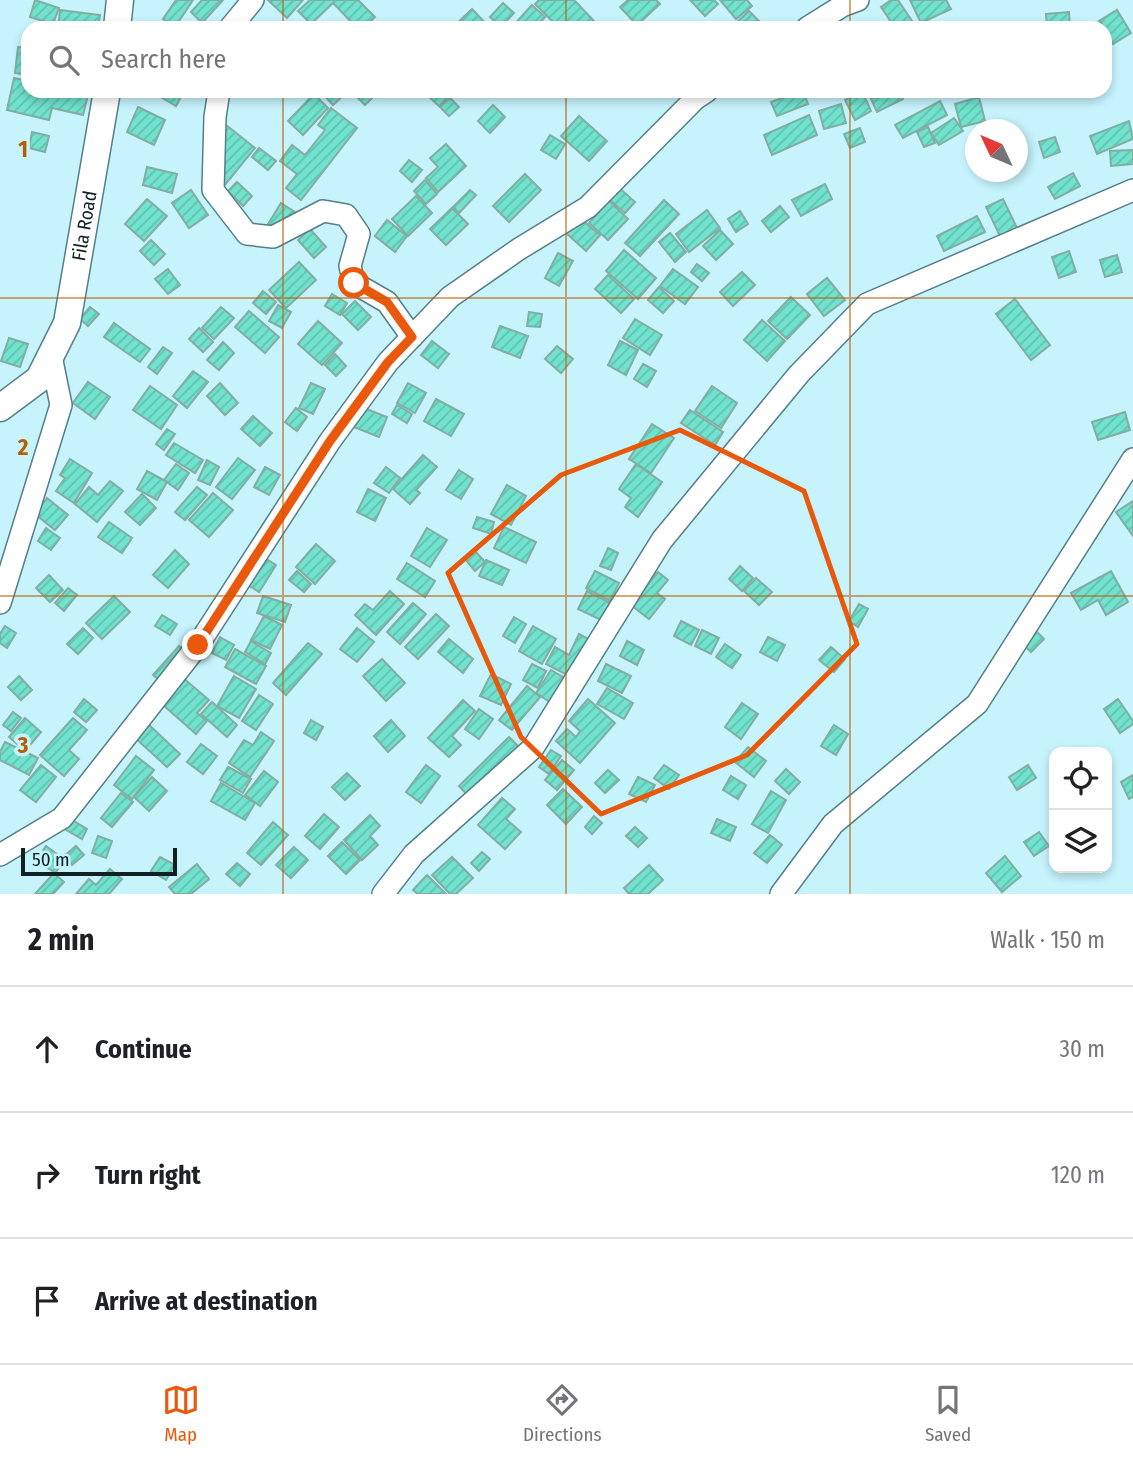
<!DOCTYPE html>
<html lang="en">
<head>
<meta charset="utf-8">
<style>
	:root { --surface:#fff; --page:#f6f6f6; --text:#202124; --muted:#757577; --line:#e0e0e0; --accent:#ea580c }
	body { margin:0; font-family:"Fira Sans Condensed",sans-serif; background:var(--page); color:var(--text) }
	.controls { position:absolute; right:21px; bottom:21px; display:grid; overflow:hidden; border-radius:14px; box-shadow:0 4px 10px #0003 }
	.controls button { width:63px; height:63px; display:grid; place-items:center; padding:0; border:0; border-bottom:2px solid var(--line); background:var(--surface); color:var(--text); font:35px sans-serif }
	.compass { position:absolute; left:965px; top:119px; width:63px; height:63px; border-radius:50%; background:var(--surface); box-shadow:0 4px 10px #0003; rotate:314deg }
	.scale { position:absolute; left:21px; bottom:18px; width:156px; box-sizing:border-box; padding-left:7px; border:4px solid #102124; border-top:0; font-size:19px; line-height:24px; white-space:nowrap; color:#102124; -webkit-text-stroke:5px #c6f3fc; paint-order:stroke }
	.stop { position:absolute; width:21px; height:21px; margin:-16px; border:5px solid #ea580c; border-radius:50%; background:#fff }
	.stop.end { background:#ea580c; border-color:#fff; box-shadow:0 2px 7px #0008 }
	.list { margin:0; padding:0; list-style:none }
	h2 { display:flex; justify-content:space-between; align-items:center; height:91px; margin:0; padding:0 28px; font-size:30px }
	h2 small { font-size:23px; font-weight:400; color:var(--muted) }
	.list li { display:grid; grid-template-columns:46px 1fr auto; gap:21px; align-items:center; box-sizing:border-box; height:126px; padding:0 28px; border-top:2px solid var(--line) }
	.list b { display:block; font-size:26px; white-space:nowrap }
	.list em { font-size:23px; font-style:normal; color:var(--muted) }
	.icon { flex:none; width:38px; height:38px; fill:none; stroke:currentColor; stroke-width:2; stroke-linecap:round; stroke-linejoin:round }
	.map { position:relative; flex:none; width:1133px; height:894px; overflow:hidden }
	.search { position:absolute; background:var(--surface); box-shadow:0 4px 10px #0003; left:21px; right:21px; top:21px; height:77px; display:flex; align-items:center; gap:18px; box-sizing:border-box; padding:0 24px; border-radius:21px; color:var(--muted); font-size:26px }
	.sheet { height:469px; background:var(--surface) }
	nav { display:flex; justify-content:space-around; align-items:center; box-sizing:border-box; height:98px; border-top:2px solid var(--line); background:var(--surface); font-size:19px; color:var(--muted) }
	nav a { display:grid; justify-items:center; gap:4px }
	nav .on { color:var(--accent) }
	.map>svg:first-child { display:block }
</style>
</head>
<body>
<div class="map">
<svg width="1133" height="894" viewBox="0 0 1133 894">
	<defs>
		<pattern id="building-hatch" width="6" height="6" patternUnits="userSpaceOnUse" patternTransform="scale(1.75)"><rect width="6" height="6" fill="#70e2cd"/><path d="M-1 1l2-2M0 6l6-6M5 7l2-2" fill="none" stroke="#60c2b0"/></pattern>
	</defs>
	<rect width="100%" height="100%" fill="#c6f3fc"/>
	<g fill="url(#building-hatch)" stroke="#82ada3" stroke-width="2">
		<path d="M35,0L59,8L53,24L30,17Z"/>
		<path d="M176,0H193L175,27L163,19Z"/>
		<path d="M202,0H223L202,23L191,12Z"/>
		<path d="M268,0H303L287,18Z"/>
		<path d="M310,0H358L375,17L364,28H357L333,3L311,24L298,11Z"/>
		<path d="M539,0H574L595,22L589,28H559L535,4Z"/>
		<path d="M628,0H656L660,4L637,25L620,7Z"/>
		<path d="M690,0H714L718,4L705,16Z"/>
		<path d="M720,0H747L752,6L736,19Z"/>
		<path d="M891,0H898L914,24L908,28H895L881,7Z"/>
		<path d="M910,0H946L951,9L921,23Z"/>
		<path d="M503,3L514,13L501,27L490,17Z"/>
		<path d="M532,5L545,17L535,28H511Z"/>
		<path d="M472,9L490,28H452Z"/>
		<path d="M60,10L100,15L98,28H58Z"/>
		<path d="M1117,10L1131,33L1113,44L1105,28L1099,21Z"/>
		<path d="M749,11L759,21L752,28H742L737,22Z"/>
		<path d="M1069,12L1070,28H1047L1046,14Z"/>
		<path d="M18,47L28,48V75L15,73Z"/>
		<path d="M14,78L28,81V91H72L88,95L83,115L52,108L49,120L7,110Z"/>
		<path d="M151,91H184L176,106Z"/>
		<path d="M320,91H347V92L333,105Z"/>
		<path d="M351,91H377L378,92L365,105Z"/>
		<path d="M433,91H452L453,92L439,106L428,96Z"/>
		<path d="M800,91H803L808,104L777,116L771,102Z"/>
		<path d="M862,91L871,111L855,120L845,100Z"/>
		<path d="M887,91H899L903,99L877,112L871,99Z"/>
		<path d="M314,94L328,108L303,135L288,121Z"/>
		<path d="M979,97L985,121L961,127L955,104Z"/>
		<path d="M450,98L459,107L449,116L440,107Z"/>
		<path d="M940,101L947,115L903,138L895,125Z"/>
		<path d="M841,104L846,123L824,129L819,111Z"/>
		<path d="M493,105L505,117L490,133L478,121Z"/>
		<path d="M138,107L165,120L154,145L127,132Z"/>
		<path d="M331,108L357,128L301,200L286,188L297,174L280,161L292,145L305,155L325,130L318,125Z"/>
		<path d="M809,115L817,135L772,155L764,135Z"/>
		<path d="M579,116L607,141L589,161L561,136Z"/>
		<path d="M954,118L963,131L939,145L931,133Z"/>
		<path d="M1129,121L1133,139L1097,154L1090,136Z"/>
		<path d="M226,125L255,148L224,186L203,169L216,153L209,147Z"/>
		<path d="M928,127L935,143L924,147L917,132Z"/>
		<path d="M860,128L865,142L850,148L844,134Z"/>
		<path d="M32,132L49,136L45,152L29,148Z"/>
		<path d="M550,135L565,144L556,159L541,150Z"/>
		<path d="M1055,137L1060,152L1044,158L1039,142Z"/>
		<path d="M446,144L466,166L438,192L426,178L438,167L430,158Z"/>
		<path d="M259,148L276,161L268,170L252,157Z"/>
		<path d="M1133,150V164L1111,166L1110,151Z"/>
		<path d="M409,160L422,170L412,182L400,171Z"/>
		<path d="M147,167L177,174L172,193L143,185Z"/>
		<path d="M1073,173L1080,186L1055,199L1048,187Z"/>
		<path d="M525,174L541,190L509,222L493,206Z"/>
		<path d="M425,180L437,194L426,204L414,191Z"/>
		<path d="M237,182L252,196L243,206L228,191Z"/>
		<path d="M825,184L832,199L801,216L792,200Z"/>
		<path d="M616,185L635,202L625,213L606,197Z"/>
		<path d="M191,190L208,215L189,228L172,203Z"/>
		<path d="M470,190L476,195L459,213L453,207Z"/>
		<path d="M416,196L432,213L408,236L392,219Z"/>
		<path d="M147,199L167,216L144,241L125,224Z"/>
		<path d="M1003,199L1017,228L1000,236L986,207Z"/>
		<path d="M664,200L679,214L640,256L625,243Z"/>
		<path d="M609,201L628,219L608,240L589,223Z"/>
		<path d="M281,203L295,212L275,243L262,234Z"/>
		<path d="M780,206L789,217L771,232L762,221Z"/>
		<path d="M452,208L468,224L446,245L430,229Z"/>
		<path d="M707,210L720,228L689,252L676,234Z"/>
		<path d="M740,211L748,224L736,232L728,219Z"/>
		<path d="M977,216L985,232L944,251L937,236Z"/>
		<path d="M580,218L600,235L586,251L566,233Z"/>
		<path d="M387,220L407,236L395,252L375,236Z"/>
		<path d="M310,229L326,247L314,258L298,240Z"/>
		<path d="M720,230L733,244L716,260L703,246Z"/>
		<path d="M670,233L686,252L675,262L659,242Z"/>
		<path d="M151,240L165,254L154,265L140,251Z"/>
		<path d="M624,250L656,278L638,299L606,271Z"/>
		<path d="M1069,251L1076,272L1059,278L1052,257Z"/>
		<path d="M558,253L573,261L559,286L545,278Z"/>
		<path d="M1117,255L1122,272L1105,277L1100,260Z"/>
		<path d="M299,262L316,280L286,308L269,290Z"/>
		<path d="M697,264L709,273L702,281L691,272Z"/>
		<path d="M168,269L180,285L168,294L155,279Z"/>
		<path d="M673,269L698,287L685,304L660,286Z"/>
		<path d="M742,272L755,285L733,306L720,292Z"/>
		<path d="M608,275L634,299L621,313L595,289Z"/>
		<path d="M827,278L845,300L824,316L807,294Z"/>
		<path d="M659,287L674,301L663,313L648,300Z"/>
		<path d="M263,291L276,302L266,314L253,303Z"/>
		<path d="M332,294L347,303L340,315L325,306Z"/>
		<path d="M791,297L810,315L787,339L768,321Z"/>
		<path d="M1015,299L1050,345L1031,360L996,314Z"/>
		<path d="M355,301L371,317L358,330L342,314Z"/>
		<path d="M278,305L291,312L282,328L269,321Z"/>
		<path d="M90,307L99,314L88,326L80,319Z"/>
		<path d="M221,307L234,318L214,339L202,328Z"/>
		<path d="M249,311L279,337L265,353L235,327Z"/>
		<path d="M529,312L542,314L540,327L527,326Z"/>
		<path d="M635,319L662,335L650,355L623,338Z"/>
		<path d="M762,320L785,341L767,361L744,340Z"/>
		<path d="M318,321L342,343L322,365L298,344Z"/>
		<path d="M114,323L150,349L140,362L104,337Z"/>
		<path d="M500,326L528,336L520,358L492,347Z"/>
		<path d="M199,328L213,342L203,352L189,339Z"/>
		<path d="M9,338L28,344L20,367L1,361Z"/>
		<path d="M432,341L449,354L438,368L421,355Z"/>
		<path d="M620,341L638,350L626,375L608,365Z"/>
		<path d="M223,342L234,353L219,370L207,360Z"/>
		<path d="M557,346L573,359L561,373L545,359Z"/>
		<path d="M163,347L172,353L157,374L148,367Z"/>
		<path d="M335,354L346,366L336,376L325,365Z"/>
		<path d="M643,364L656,371L647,387L634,379Z"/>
		<path d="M193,371L208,382L187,408L173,396Z"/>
		<path d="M88,382L110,397L95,419L73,403Z"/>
		<path d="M220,383L238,403L225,415L207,396Z"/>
		<path d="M311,383L325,389L313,414L299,408Z"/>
		<path d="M408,383L426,393L415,413L397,403Z"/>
		<path d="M150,386L177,405L161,429L133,410Z"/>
		<path d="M712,386L737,403L721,428L695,411Z"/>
		<path d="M436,399L464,414L451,436L424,421Z"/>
		<path d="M349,402L387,417L379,437L341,422Z"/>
		<path d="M397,405L412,414L407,423L392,414Z"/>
		<path d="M296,408L307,417L297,431L285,422Z"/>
		<path d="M690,410L723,432L715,445L681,423Z"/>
		<path d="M1125,412L1130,430L1098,440L1092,422Z"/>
		<path d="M253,416L272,433L260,446L241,429Z"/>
		<path d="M652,424L674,438L651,473L629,459Z"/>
		<path d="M167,429L175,434L164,450L156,444Z"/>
		<path d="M174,443L203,460L195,473L166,455Z"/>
		<path d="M423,455L437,467L416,490L420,493L410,504L393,489Z"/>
		<path d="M238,458L255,470L232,499L216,487Z"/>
		<path d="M70,459L92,473L74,503L56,491L65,478L60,475Z"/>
		<path d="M207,460L219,467L210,485L198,480Z"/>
		<path d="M176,464L189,473L178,490L164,480Z"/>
		<path d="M636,464L662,482L638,517L625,507L631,498L619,489Z"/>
		<path d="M265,467L280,475L269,495L254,487Z"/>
		<path d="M386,467L400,478L389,493L374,483Z"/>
		<path d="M459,470L473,479L461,499L446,490Z"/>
		<path d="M147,471L167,482L157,500L137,489Z"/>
		<path d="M110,481L123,491L97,522L75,504L89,487L98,495Z"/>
		<path d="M507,485L526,496L511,525L491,514Z"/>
		<path d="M197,487L207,495L185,520L175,512Z"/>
		<path d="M368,489L386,498L375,521L357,512Z"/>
		<path d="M213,493L233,510L209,537L189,520Z"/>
		<path d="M142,494L156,508L140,525L125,512Z"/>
		<path d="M47,498L68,515L55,530L35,514Z"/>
		<path d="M1133,501V536L1116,512Z"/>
		<path d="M477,517L494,522L491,534L473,528Z"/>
		<path d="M109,522L132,538L122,553L98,537Z"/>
		<path d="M504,527L536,542L526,563L494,548Z"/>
		<path d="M46,528L60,538L51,550L38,541Z"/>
		<path d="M427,528L447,540L430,567L411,556Z"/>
		<path d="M316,544L335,561L315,584L296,567Z"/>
		<path d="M608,548L618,553L611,570L600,566Z"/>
		<path d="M175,550L189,564L168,588L153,575Z"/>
		<path d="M475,551L485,562L475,571L465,559Z"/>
		<path d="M257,553L276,565L259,592L240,580Z"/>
		<path d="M486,560L509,570L502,585L479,576Z"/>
		<path d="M407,563L435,581L425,597L397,579Z"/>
		<path d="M740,566L753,578L742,591L729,579Z"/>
		<path d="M297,571L311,584L304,592L289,580Z"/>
		<path d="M595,571L619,583L610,601L586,588Z"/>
		<path d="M1111,571L1128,602L1106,615L1098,600L1081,610L1071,593Z"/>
		<path d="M658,572L668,580L657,593L665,599L649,619L631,605Z"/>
		<path d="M49,575L63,590L50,602L36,588Z"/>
		<path d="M756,578L772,592L759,605L744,591Z"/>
		<path d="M68,588L77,595L64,611L55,603Z"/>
		<path d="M390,591L404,604L376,635L355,615L365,604L373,610Z"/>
		<path d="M587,591L610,603L601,620L578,609Z"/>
		<path d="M114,596L130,612L102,639L86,623Z"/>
		<path d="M263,596L291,605L285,622L257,613Z"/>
		<path d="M413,603L426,614L400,644L387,632Z"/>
		<path d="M859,604L868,609L858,627L849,621Z"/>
		<path d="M436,614L449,626L418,659L405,647Z"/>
		<path d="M162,615L177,624L170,635L155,626Z"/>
		<path d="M264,616L282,625L270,649L251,640Z"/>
		<path d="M514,617L526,624L515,643L503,636Z"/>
		<path d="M681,621L699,630L691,645L674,636Z"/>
		<path d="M5,626L16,633L7,648L0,643V634Z"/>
		<path d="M533,626L556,639L542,664L519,651Z"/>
		<path d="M1032,627L1044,639L1031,652L1018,640Z"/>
		<path d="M83,628L93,638L78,654L67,644Z"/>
		<path d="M357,628L374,642L357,662L340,649Z"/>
		<path d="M702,630L719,638L711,654L695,646Z"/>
		<path d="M579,634L592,641L573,678L546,664L555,647L569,655Z"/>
		<path d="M220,637L234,645L226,660L212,653Z"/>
		<path d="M768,637L785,645L777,661L760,652Z"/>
		<path d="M449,639L473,659L463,673L438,652Z"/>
		<path d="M251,641L271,653L265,664L245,652Z"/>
		<path d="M627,641L644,650L637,665L620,656Z"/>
		<path d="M308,643L322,654L286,695L273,683Z"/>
		<path d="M725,644L741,655L732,668L716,657Z"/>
		<path d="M179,646L187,654L162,683L153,675Z"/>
		<path d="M831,647L845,659L834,672L819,660Z"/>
		<path d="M235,649L266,666L256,684L225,667Z"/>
		<path d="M382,659L405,683L386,701L363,676Z"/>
		<path d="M532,664L546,671L538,688L523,680Z"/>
		<path d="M606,664L631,676L622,693L598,681Z"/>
		<path d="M551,670L565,678L550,702L536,693Z"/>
		<path d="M491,674L511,684L501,705L480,696Z"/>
		<path d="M19,676L32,690L21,700L8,687Z"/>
		<path d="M234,676L256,689L239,718L217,706Z"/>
		<path d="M182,677L209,700L197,713L207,721L196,734L154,697Z"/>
		<path d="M527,686L540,697L512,730L499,720Z"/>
		<path d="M607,688L633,703L624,719L597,704Z"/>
		<path d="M259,695L273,704L256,730L242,721Z"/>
		<path d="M84,699L97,710L86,722L74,712Z"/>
		<path d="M588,699L615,723L580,763L556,741L567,729L576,737L580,731L569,721Z"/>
		<path d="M1118,699L1133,721V724L1120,733L1104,709Z"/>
		<path d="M463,700L475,711L452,736L461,745L449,757L428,738Z"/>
		<path d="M212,702L237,725L227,737L201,714Z"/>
		<path d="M742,703L758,714L741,739L725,727Z"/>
		<path d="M479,709L493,719L479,739L465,729Z"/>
		<path d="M13,712L21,718L11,731L3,725Z"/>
		<path d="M25,718L41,732L25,751L9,737Z"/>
		<path d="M73,718L87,730L69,750L79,759L64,776L40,755Z"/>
		<path d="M311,720L323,727L316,740L304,733Z"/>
		<path d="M391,720L405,736L388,752L374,736Z"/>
		<path d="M146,722L180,754L167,767L133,736Z"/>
		<path d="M834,725L848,734L836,755L821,746Z"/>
		<path d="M261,732L274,741L250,777L229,763L244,740L253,745Z"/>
		<path d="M509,737L522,750L471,799L459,786Z"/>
		<path d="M5,742L38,758L29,775L0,760V752Z"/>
		<path d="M201,744L217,756L203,774L187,762Z"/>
		<path d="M748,747L766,761L754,777L735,762Z"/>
		<path d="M551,750L561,756L549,774L539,767Z"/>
		<path d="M136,756L154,770L132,799L114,785Z"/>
		<path d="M562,760L574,770L557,790L545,780Z"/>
		<path d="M41,765L56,777L36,802L20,790Z"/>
		<path d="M426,765L440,776L421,803L406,792Z"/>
		<path d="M664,765L679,775L669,789L654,778Z"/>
		<path d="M1028,765L1036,778L1017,790L1009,777Z"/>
		<path d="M228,767L251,779L243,793L220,780Z"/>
		<path d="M786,769L800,782L789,794L775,781Z"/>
		<path d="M608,770L619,780L605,793L595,783Z"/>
		<path d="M264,771L278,782L260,806L245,795Z"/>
		<path d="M347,773L360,786L345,800L332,787Z"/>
		<path d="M1133,775V797L1129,799L1121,782Z"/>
		<path d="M731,776L746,785L738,799L723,790Z"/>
		<path d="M152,777L167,791L149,811L134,797Z"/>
		<path d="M638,777L655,785L646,802L629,794Z"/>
		<path d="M221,783L255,803L245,820L211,801Z"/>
		<path d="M563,789L582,807L566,824L547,805Z"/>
		<path d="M771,791L786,800L768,833L752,824Z"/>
		<path d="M121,793L133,802L112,827L101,818Z"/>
		<path d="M502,798L515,809L506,819L521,832L505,849L478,825Z"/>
		<path d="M324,814L339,827L320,849L305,836Z"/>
		<path d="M370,815L380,826L370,836L378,845L362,860L344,840Z"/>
		<path d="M594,816L602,823L592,834L585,827Z"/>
		<path d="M67,817L87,829L82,839L61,827Z"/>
		<path d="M717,819L736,827L730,841L711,833Z"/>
		<path d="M273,822L288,835L261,865L247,853Z"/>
		<path d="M635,827L647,838L638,847L626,836Z"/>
		<path d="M1039,832L1049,846L1034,856L1024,842Z"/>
		<path d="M770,835L782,845L767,863L754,853Z"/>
		<path d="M98,836L112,841L106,858L92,853Z"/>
		<path d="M342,842L360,860L346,874L328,856Z"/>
		<path d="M46,846L65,860L55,873L36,860Z"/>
		<path d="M76,846L84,855L72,865L64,856Z"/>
		<path d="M294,847L308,860L291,878L276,865Z"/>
		<path d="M482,852L490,859L479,871L471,863Z"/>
		<path d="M1005,856L1021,876L1002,892L986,873Z"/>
		<path d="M160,857L175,865L166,880L151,871Z"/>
		<path d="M452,857L473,878L456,894H450L432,875Z"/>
		<path d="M237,863L250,874L240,886L226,874Z"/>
		<path d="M197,864L209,879L191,894H175L169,887Z"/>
		<path d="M649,865L663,880L648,894H629L624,888Z"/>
		<path d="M110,869L122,879L109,894H76L89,879L96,885Z"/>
		<path d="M54,873L64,882L53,894H35Z"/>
		<path d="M427,875L446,894H418L413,890Z"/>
	</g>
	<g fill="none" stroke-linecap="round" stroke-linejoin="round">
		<g stroke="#557f88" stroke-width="24">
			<g id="minor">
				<path d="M230,28L253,0"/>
				<path d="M807,28L842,6L858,0"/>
				<path d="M219,91L215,117L213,190L247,234L273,237L323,211L346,215L359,234L350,266L354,283L387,302L412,337"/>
				<path d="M0,603L61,405L51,356"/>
				<path d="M0,855L62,818L198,645L330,441L388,362L450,297L519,249L588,207L695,99L707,91"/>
				<path d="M383,894L414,854L533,748L662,540L799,374L867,304L1133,190"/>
				<path d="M781,894L833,824L977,704L1133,459"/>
			</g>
		</g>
		<g stroke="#557f88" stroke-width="29">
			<g id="tertiary">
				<path d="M117,28L120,0"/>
				<path id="s1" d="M0,408L39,379L67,323L107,91"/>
			</g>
		</g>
		<use href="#minor" stroke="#fff" stroke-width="21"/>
		<use href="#tertiary" stroke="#fff" stroke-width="26"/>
	</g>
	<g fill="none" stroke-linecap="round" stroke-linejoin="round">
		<path stroke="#ea580c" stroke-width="9" d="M198,645L330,441L388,362L412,337L387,302L354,283"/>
	</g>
	<path fill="none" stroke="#e8590c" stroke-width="5" stroke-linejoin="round" d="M680,430L804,491L857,644L747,755L601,814L521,737L448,573L561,475Z"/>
	<path fill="none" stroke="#b95d03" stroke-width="2" stroke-opacity="0.55" d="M283,0V28M566,0V28M850,0V28M283,91V894M566,91V894M850,91V894M0,298H1133M0,596H1133"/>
	<g text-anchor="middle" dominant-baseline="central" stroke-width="7" stroke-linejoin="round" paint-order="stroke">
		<g font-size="19" fill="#102124" stroke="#c6f3fc">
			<text stroke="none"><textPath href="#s1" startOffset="210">Fila Road</textPath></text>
		</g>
	</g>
	<g font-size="23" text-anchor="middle" font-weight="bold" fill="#b95d03" stroke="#c6f3fc" stroke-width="7" stroke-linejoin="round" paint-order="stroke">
		<text x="23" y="157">1</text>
		<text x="23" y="455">2</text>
		<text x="23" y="753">3</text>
	</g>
</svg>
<div class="controls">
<button><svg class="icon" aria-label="locate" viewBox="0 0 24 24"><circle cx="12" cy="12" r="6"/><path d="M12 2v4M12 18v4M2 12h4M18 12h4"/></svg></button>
<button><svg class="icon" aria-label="layers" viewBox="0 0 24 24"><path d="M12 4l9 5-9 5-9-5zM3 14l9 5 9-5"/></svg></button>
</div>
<svg class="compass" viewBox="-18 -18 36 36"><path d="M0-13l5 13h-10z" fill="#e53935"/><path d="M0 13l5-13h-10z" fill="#757577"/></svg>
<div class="scale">50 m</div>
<div class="stop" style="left:354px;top:283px"></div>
<div class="stop end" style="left:198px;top:645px"></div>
<div class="search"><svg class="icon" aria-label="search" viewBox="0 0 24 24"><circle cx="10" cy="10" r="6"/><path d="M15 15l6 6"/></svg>Search here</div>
</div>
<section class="sheet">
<h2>2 min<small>Walk · 150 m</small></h2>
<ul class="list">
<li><svg class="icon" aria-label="ahead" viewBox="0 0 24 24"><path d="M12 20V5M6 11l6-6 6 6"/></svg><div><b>Continue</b></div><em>30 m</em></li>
<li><svg class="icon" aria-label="right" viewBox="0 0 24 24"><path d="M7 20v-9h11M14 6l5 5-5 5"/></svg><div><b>Turn right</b></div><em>120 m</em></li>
<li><svg class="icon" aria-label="arrive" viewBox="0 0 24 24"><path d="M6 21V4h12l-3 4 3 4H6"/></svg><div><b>Arrive at destination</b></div></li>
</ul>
</section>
<nav>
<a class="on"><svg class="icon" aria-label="map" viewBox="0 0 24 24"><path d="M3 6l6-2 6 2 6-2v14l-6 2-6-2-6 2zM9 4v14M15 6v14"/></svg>Map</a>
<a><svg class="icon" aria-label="directions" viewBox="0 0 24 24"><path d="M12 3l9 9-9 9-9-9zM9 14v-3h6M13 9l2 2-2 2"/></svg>Directions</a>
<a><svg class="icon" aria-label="saved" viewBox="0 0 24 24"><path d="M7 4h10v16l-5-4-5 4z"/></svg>Saved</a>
</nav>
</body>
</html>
